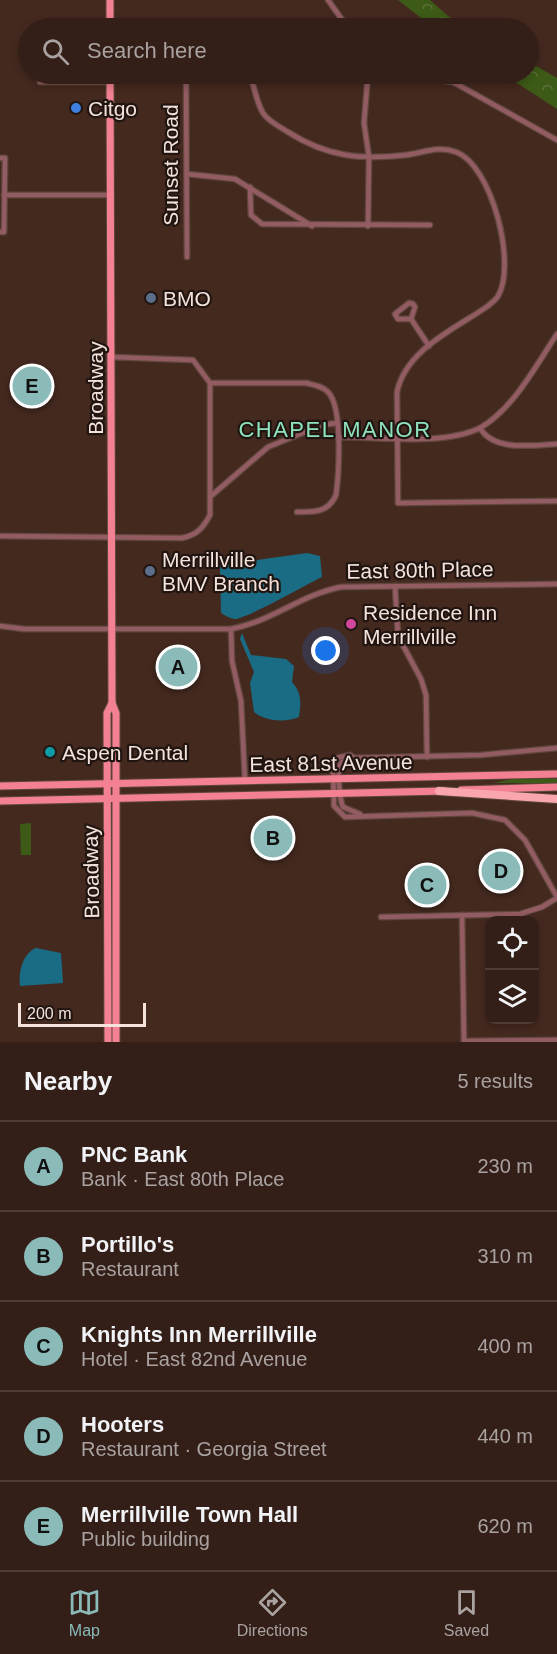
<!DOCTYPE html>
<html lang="en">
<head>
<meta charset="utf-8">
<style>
	:root { --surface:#331f17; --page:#3b2720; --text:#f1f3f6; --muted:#a9a2a1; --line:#4e3d36; --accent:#8bbbb9 }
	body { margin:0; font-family:Arial,sans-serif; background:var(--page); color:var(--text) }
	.controls { position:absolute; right:18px; bottom:18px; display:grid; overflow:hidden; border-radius:12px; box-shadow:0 3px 9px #0003 }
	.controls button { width:54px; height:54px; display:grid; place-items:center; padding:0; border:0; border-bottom:2px solid var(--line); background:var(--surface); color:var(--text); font:30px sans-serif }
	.scale { position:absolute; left:18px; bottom:15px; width:128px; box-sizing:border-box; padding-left:6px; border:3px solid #f4e2db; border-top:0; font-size:16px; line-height:21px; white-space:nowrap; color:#f4e2db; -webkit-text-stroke:4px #211511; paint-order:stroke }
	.you { position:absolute; left:326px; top:651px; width:21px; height:21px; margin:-15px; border:4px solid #fff; border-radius:50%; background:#1a73e8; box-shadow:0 0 0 9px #1a73e833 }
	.badge { display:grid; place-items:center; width:39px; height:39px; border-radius:50%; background:var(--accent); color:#111; font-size:20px; font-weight:700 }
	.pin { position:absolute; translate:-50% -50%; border:3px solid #fff; box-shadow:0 2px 6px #0006 }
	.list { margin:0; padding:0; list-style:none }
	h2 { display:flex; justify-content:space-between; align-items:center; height:78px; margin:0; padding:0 24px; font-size:26px }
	h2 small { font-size:20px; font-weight:400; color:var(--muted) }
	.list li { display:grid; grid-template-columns:39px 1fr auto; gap:18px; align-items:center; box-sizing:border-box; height:90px; padding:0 24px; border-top:2px solid var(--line) }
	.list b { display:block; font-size:22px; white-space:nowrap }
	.list p { margin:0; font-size:20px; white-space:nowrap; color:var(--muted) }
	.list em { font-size:20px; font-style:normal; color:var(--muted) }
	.icon { flex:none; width:33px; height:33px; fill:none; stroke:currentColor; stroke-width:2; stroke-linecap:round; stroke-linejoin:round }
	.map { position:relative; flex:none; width:557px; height:1042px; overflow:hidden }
	.search { position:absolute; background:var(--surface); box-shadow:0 3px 9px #0003; left:18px; right:18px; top:18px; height:66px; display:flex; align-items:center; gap:15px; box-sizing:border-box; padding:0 21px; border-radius:33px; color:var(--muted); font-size:22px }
	.sheet { height:528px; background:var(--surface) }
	nav { display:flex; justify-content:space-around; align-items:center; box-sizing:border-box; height:84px; border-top:2px solid var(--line); background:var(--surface); font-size:16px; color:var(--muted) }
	nav a { display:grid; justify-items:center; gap:3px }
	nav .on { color:var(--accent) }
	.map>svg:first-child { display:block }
</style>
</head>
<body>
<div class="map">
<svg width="557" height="1042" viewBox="0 0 557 1042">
	<defs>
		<pattern id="forest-crowns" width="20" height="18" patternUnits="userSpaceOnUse" patternTransform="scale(1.5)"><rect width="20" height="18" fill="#3d5a17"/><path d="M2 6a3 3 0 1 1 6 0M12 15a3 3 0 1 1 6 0" fill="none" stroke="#5a7138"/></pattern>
	</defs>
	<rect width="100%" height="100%" fill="#44291f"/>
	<g fill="#3d5a17">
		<path d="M522,777L557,779V783H493Z"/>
		<path d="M31,823V855H21L20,824Z"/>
	</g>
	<g fill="url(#forest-crowns)">
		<path d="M398,0H430L448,16L469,28H434Z"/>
		<path d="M529,62L557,78V109L503,74H528Z"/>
	</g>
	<g fill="#1a6c84">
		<path d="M307,553L320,556L322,577C307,584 245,620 234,619C230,618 224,615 221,613L220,568L224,559L250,557L257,560Z"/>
		<path d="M242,633L251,655L286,659L294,666L292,682C302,693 301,703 299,717C286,723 264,721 254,712L250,683L254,672L240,639Z"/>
		<path d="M36,948L61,953L63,983L20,986C18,972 23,953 36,948Z"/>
	</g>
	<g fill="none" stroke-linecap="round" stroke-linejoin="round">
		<g stroke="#60473d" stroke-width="7">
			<g id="street">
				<path d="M328,0L348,28"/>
				<path d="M186,74L187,257"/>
				<path d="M250,74C254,86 256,101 263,113C268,121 280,127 288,132C327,157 361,160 406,155C423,153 439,145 456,152C492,165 517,265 498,296C496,300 491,303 488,306C455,329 406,349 397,392L398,503L557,501"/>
				<path d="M368,74L364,123L369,157L368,226"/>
				<path d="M394,74L453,82L557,140"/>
				<path d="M110,75L141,74"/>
				<path d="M40,82H110"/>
				<path d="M0,158H5L4,232H0"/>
				<path d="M187,174L235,179L312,226"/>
				<path d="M250,187L251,215L262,224L430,225"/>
				<path d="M4,195H111"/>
				<path d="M411,319H398L395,314L409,303L413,304L415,307L411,319L429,346"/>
				<path d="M111,357L193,360L210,383H306C314,385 322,386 328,392C343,407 339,473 336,495C328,513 314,512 297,512"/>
				<path d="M480,428C514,408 535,367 557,334"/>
				<path d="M338,437C380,437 442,446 480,428C494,452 533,445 557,444"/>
				<path d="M211,496L268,447L322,425L337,423"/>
				<path d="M0,536L182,538C197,535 203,528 210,515V383"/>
				<path d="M395,586L398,636L421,679L426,695L427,757"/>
				<path d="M0,626L24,629H231C273,621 300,595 341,587L557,584"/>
				<path d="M231,629L232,661L241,701L245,781"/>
				<path d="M557,748L481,755L354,758L350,755L337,758L333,766L334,806L345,817L472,813L505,820L525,840L557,897"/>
				<path d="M354,758C350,760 344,760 341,763C336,769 340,800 343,807L360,814"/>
				<path d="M462,915L464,1042"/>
				<path d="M381,917L520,914L542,907L557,898"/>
				<path d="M464,1041L557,1040"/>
			</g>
		</g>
		<g stroke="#60473d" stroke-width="9">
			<g id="primary">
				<path d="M110,0V28"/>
				<path d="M110,74L112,703L116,713V1042"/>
				<path d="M0,786L557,774"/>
				<path d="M461,790L557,787"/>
				<path d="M0,801L444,791"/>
				<path d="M108,1042L107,713L112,703"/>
			</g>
		</g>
		<g stroke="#60473d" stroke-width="10">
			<path id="highway" d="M439,791L557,799"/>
		</g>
		<use href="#street" stroke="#935b62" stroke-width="4.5"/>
		<use href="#primary" stroke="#f38193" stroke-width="7"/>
		<use href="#highway" stroke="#f9a6b1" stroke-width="8"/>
	</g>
	<circle fill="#3f7fe0" stroke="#211511" stroke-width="2" cx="76" cy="108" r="6"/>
	<g fill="#5c6f8a" stroke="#211511" stroke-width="2">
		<circle cx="151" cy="298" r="6"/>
		<circle cx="150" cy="571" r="6"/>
	</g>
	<circle fill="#d1479c" stroke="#211511" stroke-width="2" cx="351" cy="624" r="6"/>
	<circle fill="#0f9aa8" stroke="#211511" stroke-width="2" cx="50" cy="752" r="6"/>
	<g text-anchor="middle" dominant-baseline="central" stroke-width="4.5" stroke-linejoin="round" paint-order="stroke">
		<g font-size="21" fill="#f4e2db" stroke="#211511" text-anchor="start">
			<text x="88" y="108">Citgo</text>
			<text x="163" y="298">BMO</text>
			<text x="162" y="559">Merrillville<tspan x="162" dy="24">BMV Branch</tspan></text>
			<text x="363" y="612">Residence Inn<tspan x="363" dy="24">Merrillville</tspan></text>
			<text x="62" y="752">Aspen Dental</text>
		</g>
		<g font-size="21" fill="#f4e2db" stroke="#211511">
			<text transform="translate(170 165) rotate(-90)">Sunset Road</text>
			<text transform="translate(95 388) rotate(-90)">Broadway</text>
			<text transform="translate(420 570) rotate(-1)">East 80th Place</text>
			<text transform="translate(331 763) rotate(-1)">East 81st Avenue</text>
			<text transform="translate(91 872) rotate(-91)">Broadway</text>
		</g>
		<g font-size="22" letter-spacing="1.5" fill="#8ee3bc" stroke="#211511">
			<text x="335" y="429">CHAPEL MANOR</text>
		</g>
	</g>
</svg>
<div class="controls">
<button><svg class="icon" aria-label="locate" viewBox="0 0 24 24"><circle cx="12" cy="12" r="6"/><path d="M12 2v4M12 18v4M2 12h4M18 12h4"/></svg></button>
<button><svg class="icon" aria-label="layers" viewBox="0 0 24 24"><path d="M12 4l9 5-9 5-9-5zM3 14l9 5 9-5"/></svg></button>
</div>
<div class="scale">200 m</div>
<div class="you"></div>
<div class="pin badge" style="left:178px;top:667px">A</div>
<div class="pin badge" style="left:273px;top:838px">B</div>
<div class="pin badge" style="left:427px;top:885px">C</div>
<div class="pin badge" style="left:501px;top:871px">D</div>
<div class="pin badge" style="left:32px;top:386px">E</div>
<div class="search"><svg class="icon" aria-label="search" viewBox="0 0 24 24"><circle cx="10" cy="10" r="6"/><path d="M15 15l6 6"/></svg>Search here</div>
</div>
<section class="sheet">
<h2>Nearby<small>5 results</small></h2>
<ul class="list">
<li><span class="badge">A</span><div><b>PNC Bank</b><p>Bank · East 80th Place</p></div><em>230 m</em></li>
<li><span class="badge">B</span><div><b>Portillo's</b><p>Restaurant</p></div><em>310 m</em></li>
<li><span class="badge">C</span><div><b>Knights Inn Merrillville</b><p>Hotel · East 82nd Avenue</p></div><em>400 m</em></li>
<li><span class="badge">D</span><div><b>Hooters</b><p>Restaurant · Georgia Street</p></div><em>440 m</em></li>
<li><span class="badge">E</span><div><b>Merrillville Town Hall</b><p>Public building</p></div><em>620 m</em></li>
</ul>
</section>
<nav>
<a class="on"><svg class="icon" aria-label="map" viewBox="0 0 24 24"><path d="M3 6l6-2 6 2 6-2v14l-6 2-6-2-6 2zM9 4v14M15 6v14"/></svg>Map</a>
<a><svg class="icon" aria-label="directions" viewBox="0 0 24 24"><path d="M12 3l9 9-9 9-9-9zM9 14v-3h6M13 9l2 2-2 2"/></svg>Directions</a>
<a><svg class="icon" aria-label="saved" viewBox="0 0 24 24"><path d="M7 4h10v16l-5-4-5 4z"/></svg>Saved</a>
</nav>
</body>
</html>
